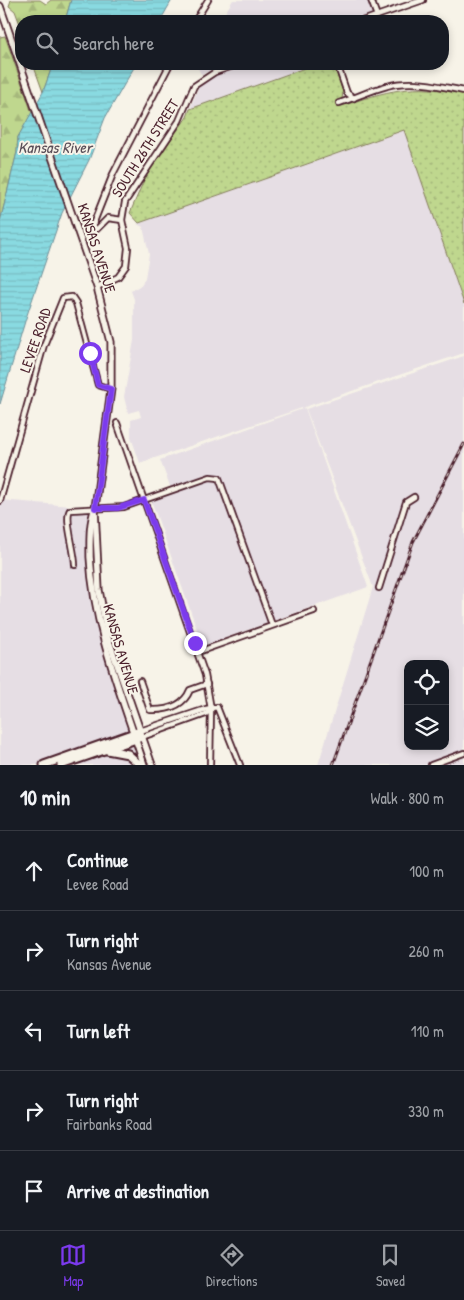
<!DOCTYPE html>
<html lang="en">
<head>
<meta charset="utf-8">
<style>
	:root { --surface:#171b24; --page:#242831; --text:#f1f3f6; --muted:#9ea1a6; --line:#363941; --accent:#7c3aed }
	body { margin:0; font-family:"Patrick Hand",sans-serif; background:var(--page); color:var(--text) }
	.controls { position:absolute; right:15px; bottom:15px; display:grid; overflow:hidden; border-radius:10px; box-shadow:0 2px 8px #0003 }
	.controls button { width:45px; height:45px; display:grid; place-items:center; padding:0; border:0; border-bottom:1px solid var(--line); background:var(--surface); color:var(--text); font:25px sans-serif }
	.stop { position:absolute; width:15px; height:15px; margin:-11px; border:4px solid #7c3aed; border-radius:50%; background:#fff }
	.stop.end { background:#7c3aed; border-color:#fff; box-shadow:0 1px 5px #0008 }
	.list { margin:0; padding:0; list-style:none }
	h2 { display:flex; justify-content:space-between; align-items:center; height:65px; margin:0; padding:0 20px; font-size:21px }
	h2 small { font-size:16px; font-weight:400; color:var(--muted) }
	.list li { display:grid; grid-template-columns:32px 1fr auto; gap:15px; align-items:center; box-sizing:border-box; height:80px; padding:0 20px; border-top:1px solid var(--line) }
	.list b { display:block; font-size:19px; white-space:nowrap }
	.list p { margin:0; font-size:16px; white-space:nowrap; color:var(--muted) }
	.list em { font-size:16px; font-style:normal; color:var(--muted) }
	.icon { flex:none; width:28px; height:28px; fill:none; stroke:currentColor; stroke-width:2; stroke-linecap:round; stroke-linejoin:round }
	.map { position:relative; flex:none; width:464px; height:765px; overflow:hidden }
	.search { position:absolute; background:var(--surface); box-shadow:0 2px 8px #0003; left:15px; right:15px; top:15px; height:55px; display:flex; align-items:center; gap:12px; box-sizing:border-box; padding:0 18px; border-radius:20px; color:var(--muted); font-size:19px }
	.sheet { height:465px; background:var(--surface) }
	nav { display:flex; justify-content:space-around; align-items:center; box-sizing:border-box; height:70px; border-top:1px solid var(--line); background:var(--surface); font-size:14px; color:var(--muted) }
	nav a { display:grid; justify-items:center; gap:2px }
	nav .on { color:var(--accent) }
	.map>svg:first-child { display:block }
</style>
</head>
<body>
<div class="map">
<svg width="464" height="765" viewBox="0 0 464 765">
	<defs>
		<pattern id="grass-dots" width="8" height="8" patternUnits="userSpaceOnUse" patternTransform="scale(1.25)"><rect width="8" height="8" fill="#bfd78e"/><path d="M2 2h.1M6 6h.1" fill="none" stroke="#a6b87b" stroke-width="1.8" stroke-linecap="round"/></pattern>
		<pattern id="forest-firs" width="22" height="20" patternUnits="userSpaceOnUse" patternTransform="scale(1.25)"><rect width="22" height="20" fill="#bfd78e"/><path d="M5 1l3.5 6h-7zM16 11l3.5 6h-7z" fill="#a6b87b"/></pattern>
		<pattern id="water-rules" width="6" height="5" patternUnits="userSpaceOnUse" patternTransform="scale(1.25)"><rect width="6" height="5" fill="#89dae1"/><path d="M0 2.5h6" fill="none" stroke="#78bbc1"/></pattern>
	</defs>
	<rect width="100%" height="100%" fill="#f7f3e8"/>
	<filter id="ink" filterUnits="userSpaceOnUse"><feTurbulence type="fractalNoise" baseFrequency=".02" numOctaves="2"/><feDisplacementMap in="SourceGraphic" scale="10" xChannelSelector="R" yChannelSelector="G"/><feConvolveMatrix kernelMatrix="1 2 1 2 8 2 1 2 1" color-interpolation-filters="sRGB"/></filter>
	<g filter="url(#ink)">
		<g fill="#e6dee4" fill-rule="evenodd">
			<path d="M233,0H369L374,14L358,21H220Z"/>
			<path d="M196,64H232L201,74Z"/>
			<path d="M247,64H316L190,109L200,83L210,77Z"/>
			<path d="M405,130L464,304V353L140,463L131,437V420L141,417L139,410L128,413L124,397L134,340V299L131,291L141,285L145,278L149,254L143,227L137,224L139,223Z"/>
			<path d="M464,356V765H318L373,587L306,409ZM408,664H445V746H408Z"/>
			<path d="M305,408L368,587L203,646L150,497L171,489L160,460Z"/>
			<path d="M0,500L95,508L90,520L95,601L144,765H0Z"/>
		</g>
		<path fill="url(#grass-dots)" stroke="#847b5c" d="M316,64H334L343,92L342,99L337,102L339,107C388,90 412,83 464,94V304L404,130L139,223L130,213L147,173L187,117L190,109Z"/>
		<g fill="url(#forest-firs)" stroke="#847b5c">
			<path d="M11,0H40L46,4L51,0H71L65,21H21V27L15,11L9,6Z"/>
			<path d="M5,36L32,113L18,137L17,152L0,222V37Z"/>
			<path d="M33,64H53L43,92Z"/>
		</g>
		<g fill="url(#water-rules)" stroke="#708f98">
			<path d="M71,0H172L160,21H65Z"/>
			<path d="M53,64H136L105,118L89,160L62,213L26,318L0,404V222L17,152L18,137L43,92Z"/>
		</g>
		<g fill="none" stroke-linecap="round" stroke-linejoin="round">
			<g stroke="#4a1f2b" stroke-width="8">
				<g id="minor">
					<path d="M371,0L377,16"/>
					<path d="M195,21L208,0"/>
					<path d="M362,21L423,0"/>
					<path d="M337,64L347,93L354,98"/>
					<path d="M339,103C355,98 371,90 387,86C412,79 440,86 464,91"/>
					<path d="M122,220L108,218L97,229L92,227L113,174L170,64"/>
					<path d="M97,287L118,277L126,266L128,248L122,220L125,202L179,121L194,86L215,72L239,64"/>
					<path d="M117,423L205,675L211,709L210,765"/>
					<path d="M0,501L44,345L63,298L72,297L76,303L98,385L111,389"/>
					<path d="M75,565C75,551 64,518 70,510L124,507L210,477L219,478L272,625"/>
					<path d="M379,588L406,502L414,497"/>
					<path d="M198,652L314,611"/>
					<path d="M140,681L150,710H153C169,710 184,705 190,690L207,684"/>
					<path d="M140,731L206,709L217,707L240,765"/>
					<path d="M142,737L206,714L211,709"/>
					<path d="M431,765L464,753"/>
				</g>
			</g>
			<g stroke="#4a1f2b" stroke-width="9">
				<g id="major">
					<path d="M0,6L97,287L111,342V389L95,508C89,524 90,540 90,557C94,630 122,696 144,765"/>
					<path d="M95,510L99,590L108,638L152,765"/>
				</g>
			</g>
			<g stroke="#4a1f2b" stroke-width="11">
				<g id="highway">
					<path d="M107,750L128,754L140,765"/>
					<path d="M44,765L140,731"/>
					<path d="M61,765L142,737"/>
				</g>
			</g>
			<use href="#minor" stroke="#f7f3e8" stroke-width="4.5"/>
			<use href="#major" stroke="#f7f3e8" stroke-width="5.5"/>
			<use href="#highway" stroke="#f7f3e8" stroke-width="7"/>
			<g stroke="#4a1f2b" stroke-width="3">
				<path id="rail" d="M333,765L413,542L464,444"/>
			</g>
			<use href="#rail" stroke="#f7f3e8" stroke-width="1" stroke-dasharray="4" stroke-linecap="butt"/>
		</g>
	</g>
	<g fill="none" stroke-linecap="round" stroke-linejoin="round" filter="url(#ink)">
		<path stroke="#7c3aed" stroke-width="6" d="M90,353L98,385L111,389L95,508H118L144,500L195,643"/>
	</g>
	<g text-anchor="middle" dominant-baseline="central" stroke-width="4" stroke-linejoin="round" paint-order="stroke">
		<g font-size="15" fill="#4a1f2b" stroke="#f7f3e8">
			<text transform="translate(145 148) rotate(-58)">SOUTH 26TH STREET</text>
			<text transform="translate(97 248) rotate(72)">KANSAS AVENUE</text>
			<text transform="translate(35 340) rotate(-71)">LEVEE ROAD</text>
			<text transform="translate(121 649) rotate(74)">KANSAS AVENUE</text>
		</g>
		<g font-size="16" font-style="italic" fill="#5a4e58" stroke="#f7f3e8">
			<text x="55" y="147">Kansas River</text>
		</g>
	</g>
</svg>
<div class="controls">
<button><svg class="icon" aria-label="locate" viewBox="0 0 24 24"><circle cx="12" cy="12" r="6"/><path d="M12 2v4M12 18v4M2 12h4M18 12h4"/></svg></button>
<button><svg class="icon" aria-label="layers" viewBox="0 0 24 24"><path d="M12 4l9 5-9 5-9-5zM3 14l9 5 9-5"/></svg></button>
</div>
<div class="stop" style="left:90px;top:353px"></div>
<div class="stop end" style="left:195px;top:643px"></div>
<div class="search"><svg class="icon" aria-label="search" viewBox="0 0 24 24"><circle cx="10" cy="10" r="6"/><path d="M15 15l6 6"/></svg>Search here</div>
</div>
<section class="sheet">
<h2>10 min<small>Walk · 800 m</small></h2>
<ul class="list">
<li><svg class="icon" aria-label="ahead" viewBox="0 0 24 24"><path d="M12 20V5M6 11l6-6 6 6"/></svg><div><b>Continue</b><p>Levee Road</p></div><em>100 m</em></li>
<li><svg class="icon" aria-label="right" viewBox="0 0 24 24"><path d="M7 20v-9h11M14 6l5 5-5 5"/></svg><div><b>Turn right</b><p>Kansas Avenue</p></div><em>260 m</em></li>
<li><svg class="icon" aria-label="left" viewBox="0 0 24 24"><path d="M17 20v-9H6M10 6l-5 5 5 5"/></svg><div><b>Turn left</b></div><em>110 m</em></li>
<li><svg class="icon" aria-label="right" viewBox="0 0 24 24"><path d="M7 20v-9h11M14 6l5 5-5 5"/></svg><div><b>Turn right</b><p>Fairbanks Road</p></div><em>330 m</em></li>
<li><svg class="icon" aria-label="arrive" viewBox="0 0 24 24"><path d="M6 21V4h12l-3 4 3 4H6"/></svg><div><b>Arrive at destination</b></div></li>
</ul>
</section>
<nav>
<a class="on"><svg class="icon" aria-label="map" viewBox="0 0 24 24"><path d="M3 6l6-2 6 2 6-2v14l-6 2-6-2-6 2zM9 4v14M15 6v14"/></svg>Map</a>
<a><svg class="icon" aria-label="directions" viewBox="0 0 24 24"><path d="M12 3l9 9-9 9-9-9zM9 14v-3h6M13 9l2 2-2 2"/></svg>Directions</a>
<a><svg class="icon" aria-label="saved" viewBox="0 0 24 24"><path d="M7 4h10v16l-5-4-5 4z"/></svg>Saved</a>
</nav>
</body>
</html>
